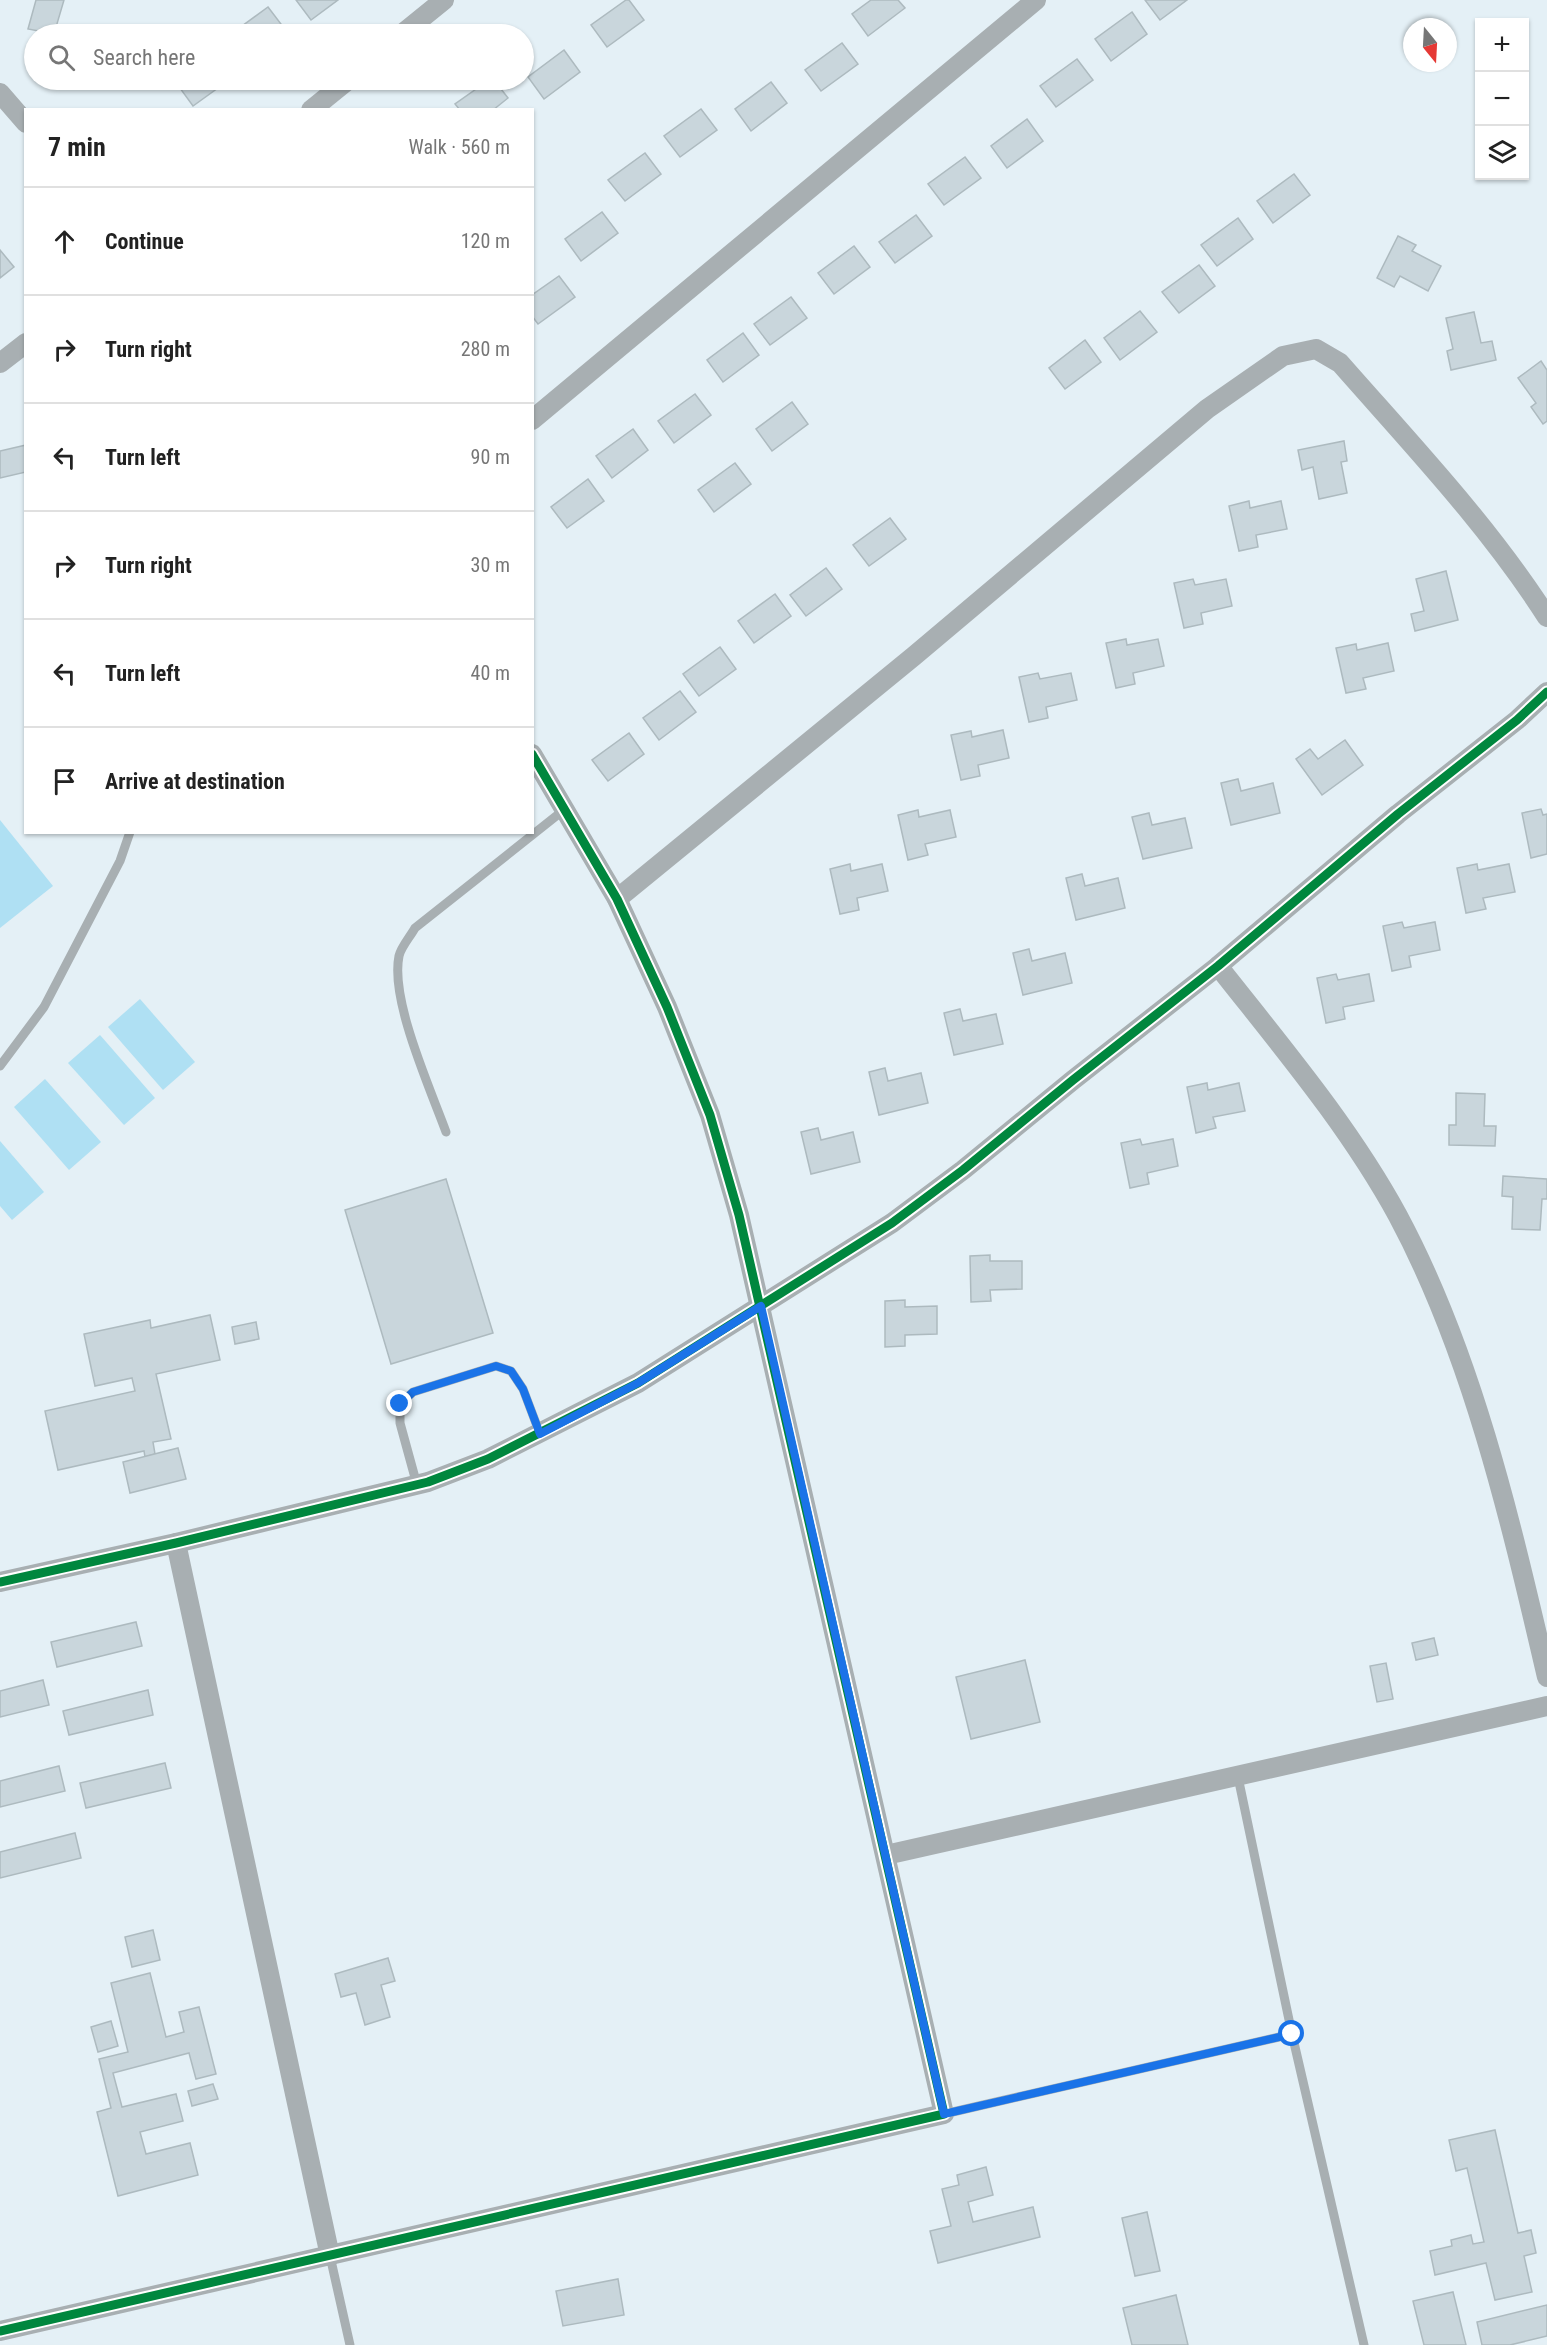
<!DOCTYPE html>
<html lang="en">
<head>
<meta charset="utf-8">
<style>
	:root { --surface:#fff; --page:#f6f6f6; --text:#222; --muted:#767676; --line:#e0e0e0 }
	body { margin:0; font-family:"Roboto Condensed",sans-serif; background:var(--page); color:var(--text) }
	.controls { position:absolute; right:18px; top:18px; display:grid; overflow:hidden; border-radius:0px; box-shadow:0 2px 4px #0004 }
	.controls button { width:54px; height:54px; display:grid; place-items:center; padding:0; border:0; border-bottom:2px solid var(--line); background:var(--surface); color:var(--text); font:30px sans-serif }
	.compass { position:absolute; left:1403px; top:18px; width:54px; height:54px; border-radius:50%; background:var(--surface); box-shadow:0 2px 4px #0004; rotate:162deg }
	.stop { position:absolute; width:18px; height:18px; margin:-14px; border:4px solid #1a73e8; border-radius:50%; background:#fff }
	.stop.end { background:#1a73e8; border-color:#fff; box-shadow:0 2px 6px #0008 }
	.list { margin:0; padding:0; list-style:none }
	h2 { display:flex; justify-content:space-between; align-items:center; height:78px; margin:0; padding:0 24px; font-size:26px }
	h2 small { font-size:20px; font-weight:400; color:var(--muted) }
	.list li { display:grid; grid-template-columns:39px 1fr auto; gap:18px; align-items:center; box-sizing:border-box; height:108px; padding:0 24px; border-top:2px solid var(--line) }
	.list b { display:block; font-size:22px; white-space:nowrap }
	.list em { font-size:20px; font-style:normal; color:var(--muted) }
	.icon { flex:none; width:33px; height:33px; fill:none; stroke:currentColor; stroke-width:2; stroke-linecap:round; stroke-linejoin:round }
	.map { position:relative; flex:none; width:1547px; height:2345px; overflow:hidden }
	.search { position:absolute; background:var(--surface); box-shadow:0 2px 4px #0004; left:24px; top:24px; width:510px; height:66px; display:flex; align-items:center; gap:15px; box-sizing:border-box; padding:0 21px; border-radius:33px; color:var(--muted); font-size:22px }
	.panel { position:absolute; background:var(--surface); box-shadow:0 2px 4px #0004; left:24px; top:108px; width:510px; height:726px; border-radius:0px }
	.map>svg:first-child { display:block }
</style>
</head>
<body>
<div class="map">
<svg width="1547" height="2345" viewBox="0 0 1547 2345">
	<rect width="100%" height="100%" fill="#e4f0f6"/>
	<g fill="#afe0f3">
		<path d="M0,820L53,886L0,928Z"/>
		<path d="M140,999L195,1062L163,1090L108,1027Z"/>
		<path d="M100,1035L155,1098L124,1125L68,1063Z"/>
		<path d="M45,1079L101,1142L69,1170L14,1107Z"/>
		<path d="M0,1141L44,1192L12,1220L0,1206Z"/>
	</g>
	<g fill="#c9d6dc" stroke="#adbabf" stroke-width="1.5">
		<path d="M36,0H64L54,34L28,29Z"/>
		<path d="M296,0H338L311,20Z"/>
		<path d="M626,0H629L644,20L607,47L591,25Z"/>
		<path d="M871,0H898L905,8L868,36L852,14Z"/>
		<path d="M1145,0H1187L1160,20Z"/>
		<path d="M268,7L284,28L275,34H231Z"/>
		<path d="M1132,12L1147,34L1111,61L1095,39Z"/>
		<path d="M842,43L858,64L821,91L805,70Z"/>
		<path d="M564,50L580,72L544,99L528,77Z"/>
		<path d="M1077,59L1093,80L1056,107L1040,86Z"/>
		<path d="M183,80H229L193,106L177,84Z"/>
		<path d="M489,80H494L508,98L493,110H460L455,104Z"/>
		<path d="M771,82L787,103L751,131L735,109Z"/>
		<path d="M701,109L717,130L680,157L664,136Z"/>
		<path d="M1027,119L1043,141L1007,168L991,146Z"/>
		<path d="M645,153L661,174L625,201L608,180Z"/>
		<path d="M965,157L981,178L944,205L928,184Z"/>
		<path d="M1294,174L1310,195L1273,223L1257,201Z"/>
		<path d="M602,212L618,233L581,261L565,239Z"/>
		<path d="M916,215L932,236L895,263L879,242Z"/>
		<path d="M1238,218L1253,239L1217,266L1201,245Z"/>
		<path d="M1398,236L1416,245L1412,251L1441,266L1428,291L1400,276L1394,287L1377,278Z"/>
		<path d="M854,246L870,267L834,294L818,273Z"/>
		<path d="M0,250L14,267L0,278Z"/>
		<path d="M1199,265L1215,286L1179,313L1162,292Z"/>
		<path d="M559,276L575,297L538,324L532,316V295Z"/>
		<path d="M791,297L807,318L770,345L754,324Z"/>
		<path d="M1140,311L1157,332L1120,360L1104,338Z"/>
		<path d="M1474,312L1481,343L1492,341L1496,360L1451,370L1447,351L1453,349L1446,318Z"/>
		<path d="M743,333L759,355L723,382L707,360Z"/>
		<path d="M1085,340L1101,362L1065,389L1049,368Z"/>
		<path d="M1541,361L1547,370V421L1543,424L1531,407L1536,403L1518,378Z"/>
		<path d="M695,394L711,415L674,443L658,421Z"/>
		<path d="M792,402L808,424L772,451L756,429Z"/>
		<path d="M633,429L648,450L612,478L596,456Z"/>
		<path d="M1344,441L1347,461L1341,462L1347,493L1319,499L1313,467L1302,470L1298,450Z"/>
		<path d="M26,445V472L0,478V451Z"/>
		<path d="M735,463L751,484L714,512L698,490Z"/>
		<path d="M588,479L604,501L567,528L551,507Z"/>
		<path d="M1249,501L1250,508L1281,501L1287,529L1256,535L1258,547L1239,551L1229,506Z"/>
		<path d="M890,518L906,539L869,566L853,545Z"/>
		<path d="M826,568L842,589L806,616L790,595Z"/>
		<path d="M1446,571L1458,620L1415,631L1411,614L1424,611L1416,579Z"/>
		<path d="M1193,579L1195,585L1226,579L1232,606L1201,613L1203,624L1184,628L1174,583Z"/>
		<path d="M775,594L791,616L754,643L738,621Z"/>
		<path d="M1126,639L1127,645L1158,639L1164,666L1133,673L1135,684L1116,688L1106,643Z"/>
		<path d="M1388,643L1394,671L1363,678L1366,689L1346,693L1336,648L1356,644L1357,650Z"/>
		<path d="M720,647L736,669L699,696L683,674Z"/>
		<path d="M1038,673L1040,679L1071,673L1077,700L1046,707L1048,718L1029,722L1019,677Z"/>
		<path d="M680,691L696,712L659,740L643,718Z"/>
		<path d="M1003,730L1009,758L978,765L980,776L961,780L951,735L971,731L972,737Z"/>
		<path d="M629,733L644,754L608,781L592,760Z"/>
		<path d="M1345,740L1363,765L1322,795L1296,759L1310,749L1318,759Z"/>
		<path d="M1238,779L1241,791L1273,783L1280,813L1231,825L1221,783Z"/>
		<path d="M1541,809L1543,815L1547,814V854L1531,858L1522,813Z"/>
		<path d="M918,810L919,817L950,810L956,837L925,844L928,855L908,860L898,815Z"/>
		<path d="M1149,813L1152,825L1185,818L1192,848L1143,859L1132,817Z"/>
		<path d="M850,864L851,871L882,864L888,891L857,898L859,910L840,914L830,869Z"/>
		<path d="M1477,864L1478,870L1509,864L1515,892L1483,898L1486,909L1466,913L1457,868Z"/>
		<path d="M1082,874L1085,886L1118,878L1125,908L1076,920L1066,878Z"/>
		<path d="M1402,922L1404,928L1435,922L1440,950L1409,956L1411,967L1392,971L1383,926Z"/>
		<path d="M1029,949L1032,961L1065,953L1072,983L1023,995L1013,953Z"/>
		<path d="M1336,974L1338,980L1369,974L1374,1001L1343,1007L1345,1019L1326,1023L1317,978Z"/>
		<path d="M960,1009L963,1021L996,1014L1003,1044L954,1055L944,1013Z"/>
		<path d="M885,1068L888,1081L921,1073L928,1103L879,1115L869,1072Z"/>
		<path d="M1207,1083L1208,1090L1239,1083L1245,1111L1213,1117L1216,1128L1196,1133L1187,1087Z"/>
		<path d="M1456,1093L1485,1094L1484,1126H1496L1495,1146L1449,1145V1125H1456Z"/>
		<path d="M818,1128L821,1140L853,1132L860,1162L811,1174L801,1132Z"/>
		<path d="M1140,1139L1142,1145L1173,1139L1178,1166L1147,1173L1149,1184L1130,1188L1121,1143Z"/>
		<path d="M1503,1176L1547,1179V1199H1542L1540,1230L1512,1229L1513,1197L1502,1196Z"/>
		<path d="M446,1179L493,1333L391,1364L345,1210Z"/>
		<path d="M990,1255V1261H1022V1289L990,1290L991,1301L971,1302L970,1256Z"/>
		<path d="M905,1300V1307L937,1306V1334L905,1335V1346L885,1347V1301Z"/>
		<path d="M210,1315L220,1360L156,1374L171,1439L153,1442L155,1454L145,1457L144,1451L58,1470L45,1411L135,1391L132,1378L95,1386L84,1334L150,1320L151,1328Z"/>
		<path d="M256,1322L259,1339L235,1344L232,1327Z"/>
		<path d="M178,1448L186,1479L130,1493L123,1462Z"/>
		<path d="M136,1622L142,1646L57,1667L51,1642Z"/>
		<path d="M1434,1638L1438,1655L1416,1660L1412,1643Z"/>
		<path d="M1025,1660L1040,1722L971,1739L956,1677Z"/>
		<path d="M1386,1663L1393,1699L1377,1702L1370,1666Z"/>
		<path d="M43,1680L49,1705L0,1717V1691Z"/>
		<path d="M148,1690L153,1715L69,1735L63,1711Z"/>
		<path d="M165,1763L171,1788L86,1808L80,1783Z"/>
		<path d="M59,1766L65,1791L0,1807V1781Z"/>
		<path d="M75,1833L81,1858L0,1878V1852Z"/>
		<path d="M153,1930L160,1960L132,1967L125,1937Z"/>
		<path d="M388,1958L395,1981L381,1985L390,2017L365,2025L356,1993L341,1997L335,1974Z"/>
		<path d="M150,1973L166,2037L184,2032L179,2012L199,2007L216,2074L196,2079L189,2053L113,2073L122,2107L176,2094L183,2121L140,2132L146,2154L190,2143L198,2175L118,2196L97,2112L111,2108L99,2059L128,2052L111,1983Z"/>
		<path d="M111,2021L118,2046L98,2052L91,2027Z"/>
		<path d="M213,2084L218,2099L192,2106L188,2091Z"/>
		<path d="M1495,2130L1518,2233L1531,2230L1536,2253L1524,2256L1532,2292L1495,2300L1486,2263L1435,2275L1430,2251L1452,2246L1451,2240L1471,2235L1473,2244L1484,2242L1467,2168L1456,2171L1449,2140Z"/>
		<path d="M986,2167L993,2195L968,2202L973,2222L1033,2207L1040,2237L938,2263L930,2231L951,2226L942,2189L959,2185L957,2175Z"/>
		<path d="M1147,2212L1160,2271L1135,2276L1122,2218Z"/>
		<path d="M618,2279L624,2315L563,2326L556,2291Z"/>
		<path d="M1453,2292L1466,2345H1424L1413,2301Z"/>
		<path d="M1176,2295L1188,2345H1132L1123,2308Z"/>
		<path d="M1547,2305V2336L1510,2345H1482L1477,2322Z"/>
	</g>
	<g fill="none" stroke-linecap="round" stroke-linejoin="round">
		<g stroke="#a8afb2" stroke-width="9">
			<path d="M0,1066L44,1007L120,861L130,832"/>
			<path d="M446,1132C430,1088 390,1000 399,956C401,947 410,937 415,928L565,809"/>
			<path d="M417,1485L400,1423V1404L413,1392L496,1366L511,1371L523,1389L540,1434"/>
			<path d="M1238,1777L1292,2034L1364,2345"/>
			<path d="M944,2114L1292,2034"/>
			<path d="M330,2256L350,2345"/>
		</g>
		<g stroke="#a8afb2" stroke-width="20">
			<path d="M402,34L444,0"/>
			<path d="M0,93L26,123"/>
			<path d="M311,110L348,80"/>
			<path d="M0,363L26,343"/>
			<path d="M532,420L1036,0"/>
			<path d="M617,899L914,656L1207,409L1283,356L1316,349L1340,363C1412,445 1488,525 1547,617"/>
			<path d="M1218,966C1281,1046 1349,1126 1398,1216C1473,1356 1511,1523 1547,1677"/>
			<path d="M176,1543L330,2256"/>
			<path d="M0,1582L176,1543L428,1482L488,1459L638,1383L892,1223L963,1170L1073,1080L1218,966L1398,814L1517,720L1547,692"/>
			<path d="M886,1855L1547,1706"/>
			<path d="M0,2331L944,2114L739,1215L710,1115L667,1007L617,899L532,754"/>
		</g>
		<g stroke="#fff" stroke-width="13">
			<g id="cycleway">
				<path d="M0,1582L176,1543L428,1482L488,1459L638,1383L892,1223L963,1170L1073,1080L1218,966L1398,814L1517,720L1547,692"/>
				<path d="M0,2331L944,2114L739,1215L710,1115L667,1007L617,899L532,754"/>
			</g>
		</g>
		<use href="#cycleway" stroke="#00873e" stroke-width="9"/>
	</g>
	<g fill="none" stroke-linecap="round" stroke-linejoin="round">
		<path stroke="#1a73e8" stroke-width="8" d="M400,1404L413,1392L496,1366L511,1371L523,1389L540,1434L638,1383L761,1306L944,2114L1292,2034"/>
	</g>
</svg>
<div class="controls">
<button>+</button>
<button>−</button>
<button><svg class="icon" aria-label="layers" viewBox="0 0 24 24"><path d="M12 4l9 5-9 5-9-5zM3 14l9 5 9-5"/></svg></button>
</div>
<svg class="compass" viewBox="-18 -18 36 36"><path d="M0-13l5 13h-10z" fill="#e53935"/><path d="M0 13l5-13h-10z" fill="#767676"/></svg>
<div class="stop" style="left:1292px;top:2034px"></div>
<div class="stop end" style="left:400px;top:1404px"></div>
<div class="search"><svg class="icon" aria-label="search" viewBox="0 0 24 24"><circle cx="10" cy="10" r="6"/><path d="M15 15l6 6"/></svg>Search here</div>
<section class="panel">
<h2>7 min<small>Walk · 560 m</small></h2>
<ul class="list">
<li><svg class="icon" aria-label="ahead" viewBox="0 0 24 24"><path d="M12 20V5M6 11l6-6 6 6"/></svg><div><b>Continue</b></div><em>120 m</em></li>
<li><svg class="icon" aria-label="right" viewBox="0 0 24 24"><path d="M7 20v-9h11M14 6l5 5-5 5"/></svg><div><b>Turn right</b></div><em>280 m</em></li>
<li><svg class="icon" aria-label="left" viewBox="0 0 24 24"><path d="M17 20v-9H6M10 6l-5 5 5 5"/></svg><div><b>Turn left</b></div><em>90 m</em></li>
<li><svg class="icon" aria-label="right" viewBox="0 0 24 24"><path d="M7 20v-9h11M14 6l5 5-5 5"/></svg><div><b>Turn right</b></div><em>30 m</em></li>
<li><svg class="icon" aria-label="left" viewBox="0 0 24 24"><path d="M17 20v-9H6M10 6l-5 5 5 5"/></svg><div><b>Turn left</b></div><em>40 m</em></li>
<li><svg class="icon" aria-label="arrive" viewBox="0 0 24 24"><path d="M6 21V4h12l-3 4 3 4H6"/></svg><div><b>Arrive at destination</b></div></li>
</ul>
</section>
</div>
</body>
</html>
